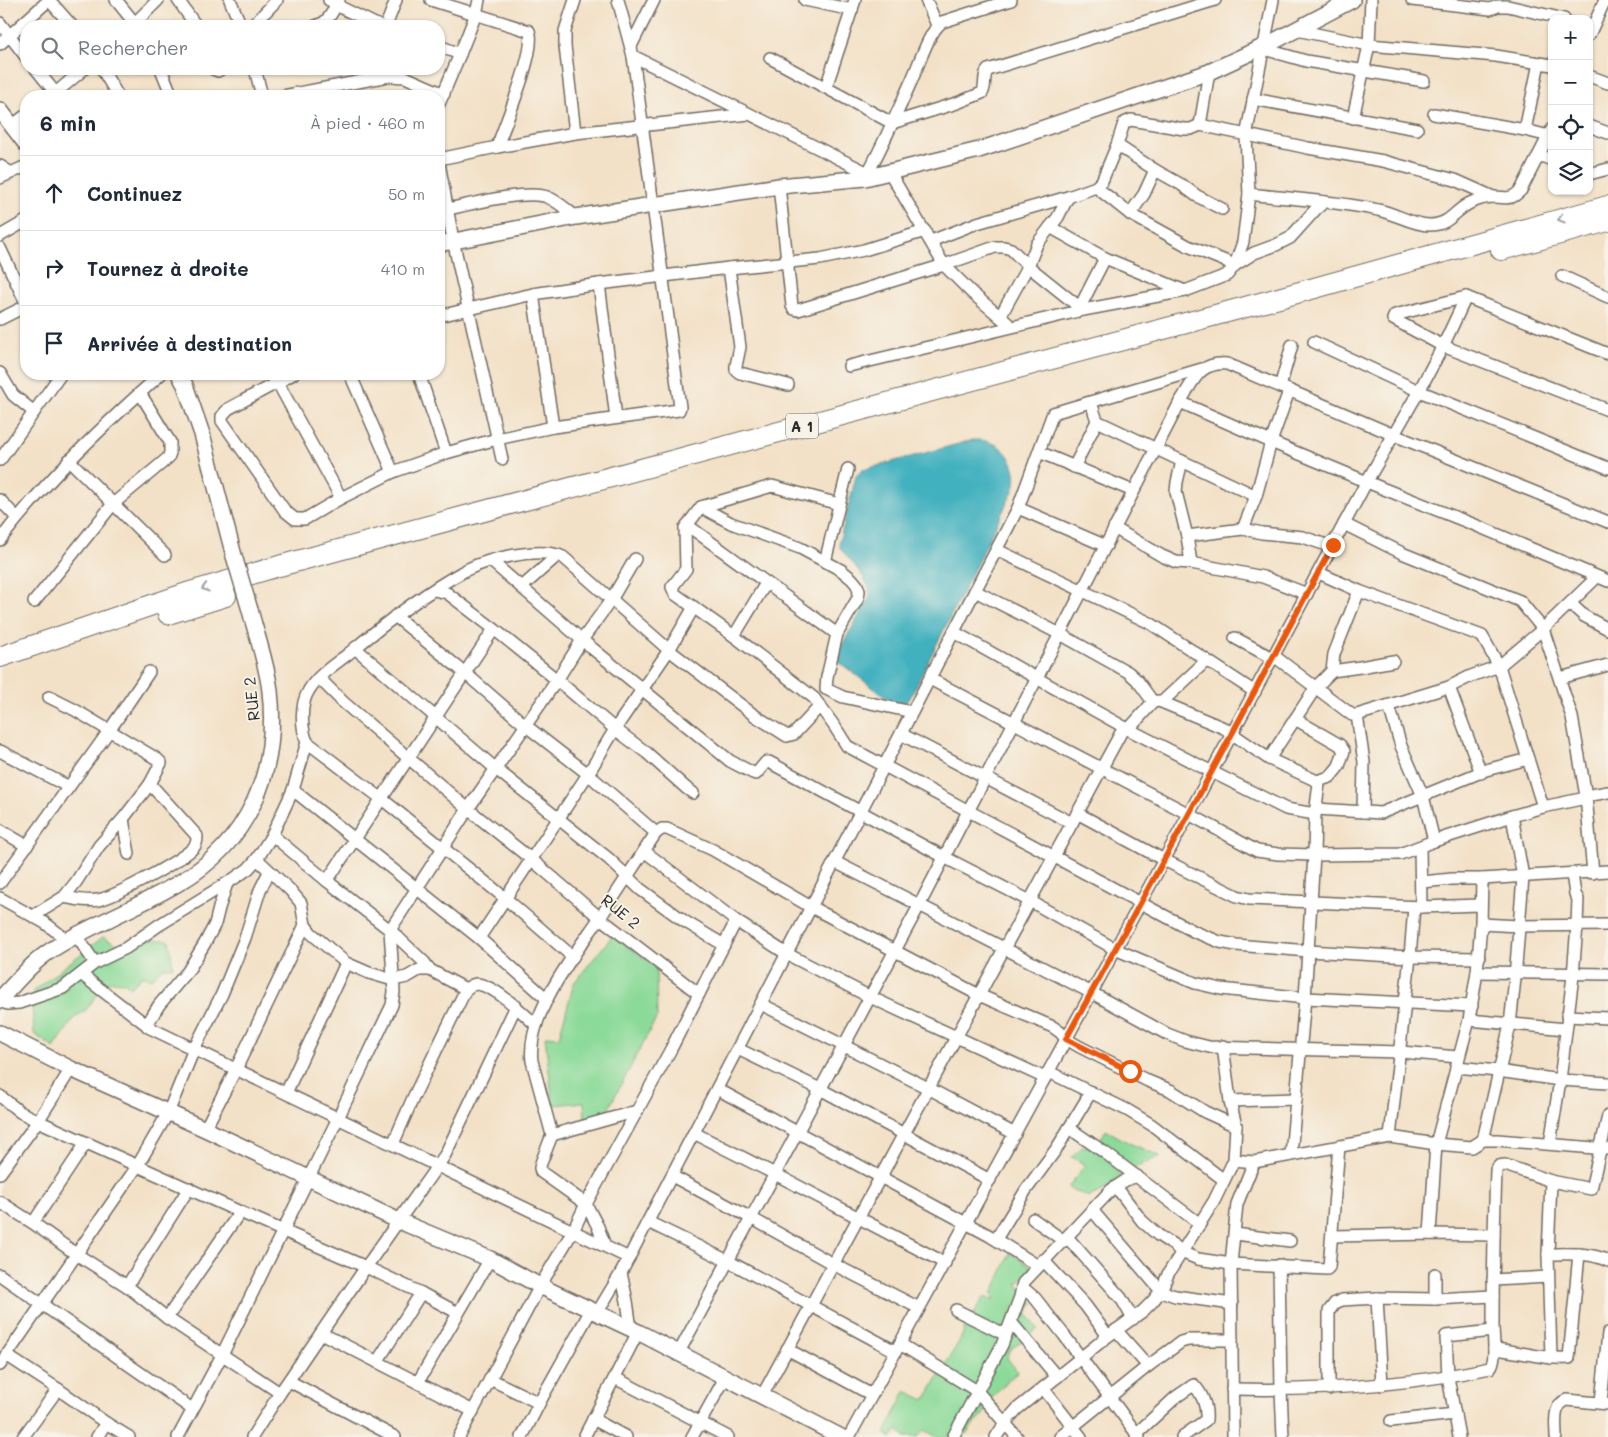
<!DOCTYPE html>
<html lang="fr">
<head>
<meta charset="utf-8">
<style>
	:root { --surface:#fff; --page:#f2f2f3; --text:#1f2937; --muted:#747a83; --line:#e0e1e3 }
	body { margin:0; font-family:Mali,sans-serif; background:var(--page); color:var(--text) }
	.controls { position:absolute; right:15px; top:15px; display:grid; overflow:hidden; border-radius:10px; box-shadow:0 1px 4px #0004 }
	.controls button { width:45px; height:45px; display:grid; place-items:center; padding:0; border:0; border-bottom:1px solid var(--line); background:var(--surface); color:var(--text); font:25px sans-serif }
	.stop { position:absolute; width:15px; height:15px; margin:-11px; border:4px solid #ea580c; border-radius:50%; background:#fff }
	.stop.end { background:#ea580c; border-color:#fff; box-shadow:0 1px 5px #0008 }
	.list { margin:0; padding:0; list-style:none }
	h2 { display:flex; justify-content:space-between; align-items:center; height:65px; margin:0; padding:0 20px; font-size:21px }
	h2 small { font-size:16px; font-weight:400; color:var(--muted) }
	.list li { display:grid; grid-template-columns:32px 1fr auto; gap:15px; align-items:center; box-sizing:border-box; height:75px; padding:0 20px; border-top:1px solid var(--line) }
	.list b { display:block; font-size:19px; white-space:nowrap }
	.list em { font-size:16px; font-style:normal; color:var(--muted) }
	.icon { flex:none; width:28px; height:28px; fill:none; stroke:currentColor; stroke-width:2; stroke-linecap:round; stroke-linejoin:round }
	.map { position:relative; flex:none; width:1608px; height:1437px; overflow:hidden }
	.search { position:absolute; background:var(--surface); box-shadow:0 1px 4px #0004; left:20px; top:20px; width:425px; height:55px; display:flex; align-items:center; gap:12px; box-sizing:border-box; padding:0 18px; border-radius:20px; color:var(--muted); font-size:19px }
	.panel { position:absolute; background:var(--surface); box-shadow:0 1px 4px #0004; left:20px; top:90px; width:425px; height:290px; border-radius:20px }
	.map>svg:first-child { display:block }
</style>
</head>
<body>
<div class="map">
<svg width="1608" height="1437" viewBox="0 0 1608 1437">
	<rect width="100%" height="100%" fill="#f7f3e8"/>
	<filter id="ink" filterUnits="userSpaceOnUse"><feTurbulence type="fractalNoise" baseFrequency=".02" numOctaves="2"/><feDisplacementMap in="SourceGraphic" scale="10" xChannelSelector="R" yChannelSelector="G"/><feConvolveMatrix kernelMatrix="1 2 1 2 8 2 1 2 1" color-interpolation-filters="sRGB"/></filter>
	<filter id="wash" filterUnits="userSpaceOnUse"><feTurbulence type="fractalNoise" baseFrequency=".0096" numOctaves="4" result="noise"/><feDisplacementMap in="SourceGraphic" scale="20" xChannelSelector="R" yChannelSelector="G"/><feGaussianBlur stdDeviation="1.12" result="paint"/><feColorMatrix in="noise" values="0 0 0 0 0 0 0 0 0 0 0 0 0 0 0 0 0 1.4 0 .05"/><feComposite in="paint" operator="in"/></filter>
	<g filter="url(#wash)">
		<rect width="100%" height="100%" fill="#f3e1c7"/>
		<g fill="#8bda99" stroke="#5b8262">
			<path d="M613,935L656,967L657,1017L604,1117L585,1118L584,1102L553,1105L545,1036L559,1037L574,983Z"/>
			<path d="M103,937L117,944L147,939L169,940L173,967H163L151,979L143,975L130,987L124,982L111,981L97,995L85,1011L75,1017L54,1048L34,1034L32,1005L33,991Z"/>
			<path d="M1106,1130L1131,1144L1160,1156L1120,1175L1110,1187L1089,1197L1068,1188L1085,1165L1072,1157L1082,1147L1097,1145Z"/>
			<path d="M1010,1253L1032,1267L1017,1284L1034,1303L1026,1313L1038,1329L1011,1349L1007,1358L1018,1372L1002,1386L988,1403L986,1411L963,1437H937L925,1430L918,1437H905L898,1430L892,1437H889L885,1433L906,1391L925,1400L961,1338L965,1327L957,1319L963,1316L974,1314L984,1297L995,1301L992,1294Z"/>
		</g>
		<path fill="#43b1bf" stroke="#376e75" d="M973,440C979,440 984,440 989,442C1009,447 1020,471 1014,489L910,698C905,704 900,704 893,703L839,662L836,655L870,597C871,581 850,561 840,548L839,543L856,476L862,470Z"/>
	</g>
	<g filter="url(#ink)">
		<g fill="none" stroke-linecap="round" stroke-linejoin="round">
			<g stroke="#716b62" stroke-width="14">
				<g id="street">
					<path d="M49,0L72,26"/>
					<path d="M116,0L137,26"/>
					<path d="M178,0L196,26"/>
					<path d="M230,0L241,26"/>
					<path d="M329,0L336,5L379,26"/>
					<path d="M431,0L529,31C538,48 504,126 497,147"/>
					<path d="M575,0L565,31V46L575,133"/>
					<path d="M805,0L852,10"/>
					<path d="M926,0L937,25"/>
					<path d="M1412,0L1490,9L1498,6H1508L1564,19"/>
					<path d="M0,23L26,57"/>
					<path d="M132,26L158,0"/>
					<path d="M252,26L277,0"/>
					<path d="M315,26C329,23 332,12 339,0"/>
					<path d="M386,26L396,0"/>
					<path d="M1297,30L1369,45L1496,56L1552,65"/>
					<path d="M1589,35L1605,0"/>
					<path d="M0,44L49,0"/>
					<path d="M439,46L460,54"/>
					<path d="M631,46L654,0"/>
					<path d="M1264,49L1306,61L1424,81"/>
					<path d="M633,56L868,173"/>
					<path d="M770,58L892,123L957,103L982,93C987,86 982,76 988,70L1215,0"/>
					<path d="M36,69L58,96"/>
					<path d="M102,69L118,96"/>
					<path d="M161,69L172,96"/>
					<path d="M213,69L218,71L221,69"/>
					<path d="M255,69L262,96"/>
					<path d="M1589,76L1608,83"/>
					<path d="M826,87L855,0"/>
					<path d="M52,96L84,69"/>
					<path d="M283,96L389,76L405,77L444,94"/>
					<path d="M1253,99L1417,129"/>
					<path d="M439,104L460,54L476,14L479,0"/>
					<path d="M1434,114L1525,130L1549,136"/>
					<path d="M1353,118L1369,45L1371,0"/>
					<path d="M1200,125L1209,72"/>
					<path d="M12,126L26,115"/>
					<path d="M1589,126L1608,133"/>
					<path d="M1525,130L1539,63"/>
					<path d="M1117,145L1155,170L1182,185L1197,196L1222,209"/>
					<path d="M1539,155L1552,160"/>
					<path d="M439,159L497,147L575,133L749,114"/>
					<path d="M439,163L453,240L502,459"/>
					<path d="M0,166L11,173"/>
					<path d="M890,173L944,265L972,293L1011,326"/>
					<path d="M1589,174L1608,169"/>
					<path d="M0,178L26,166"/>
					<path d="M865,178C882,148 896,115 910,84C918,68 928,32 942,22L1011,0"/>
					<path d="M779,186L792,306L794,309L798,310L944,265L995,247H1004L1011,249L1028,266L1083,310"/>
					<path d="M1096,187L1130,214L1188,246L1235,265"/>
					<path d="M1249,194C1291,199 1336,201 1378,210C1394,213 1413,225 1429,225C1453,225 1455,207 1475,201C1480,199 1488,197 1494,197C1508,197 1510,201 1521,190L1552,129"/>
					<path d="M439,211C464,206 525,189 547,197C558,201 567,210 576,217"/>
					<path d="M1130,214L1144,194L1155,170"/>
					<path d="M1050,227L1105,258L1185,291"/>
					<path d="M0,236L26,221"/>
					<path d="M931,241L977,223L1068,197L1096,187L1102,181L1117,145L1124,123L1131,120L1184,129H1191L1200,125L1308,148L1383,161L1455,180L1493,197"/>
					<path d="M0,248L26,303"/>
					<path d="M1235,265L1254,253L1276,245L1290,238L1316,209L1324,202"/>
					<path d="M729,268L740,347L736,366V370L740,373L788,385"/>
					<path d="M1562,276L1608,297"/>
					<path d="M599,284L616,418"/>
					<path d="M533,294L553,427"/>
					<path d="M1466,297L1395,315L1393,319L1443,346L1608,410"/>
					<path d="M1080,307L1105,258"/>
					<path d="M439,316L533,294L599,284L729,268L820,259L864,250L925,231"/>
					<path d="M1000,317L1028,266L1037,244L1058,217L1068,197"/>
					<path d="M0,319L26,306"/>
					<path d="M1314,342L1419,391L1608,468"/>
					<path d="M849,366L1083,310L1185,291L1227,275L1235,265L1243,242L1249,194L1246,136L1273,0"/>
					<path d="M0,373L13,395L34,412"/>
					<path d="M273,374L341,498"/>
					<path d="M293,374L228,409L222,416V421L285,511L295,519H305L341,498L393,472L446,453L497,439L553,427L679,410L680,407L633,56L618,0"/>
					<path d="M350,374L393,472"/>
					<path d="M419,374L446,453"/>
					<path d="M1280,387L1292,345"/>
					<path d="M1180,402L1271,442L1384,489L1475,525L1608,581"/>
					<path d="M1097,421L1256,496"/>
					<path d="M1039,452L1133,491"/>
					<path d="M0,460L61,374"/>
					<path d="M69,460L165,555"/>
					<path d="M1182,461L1177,482L1176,492L1187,536L1191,563"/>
					<path d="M1074,467L1097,421L1091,402"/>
					<path d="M0,500L17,518"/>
					<path d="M839,504L772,486L701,507L685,528L686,569L672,587L675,594L734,636L814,698L835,727L847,746L1195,932L1220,942L1236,945L1308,951L1410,957L1479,958"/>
					<path d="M701,507L731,523L800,548L841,570L852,579L857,585L859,591L858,598L837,634L827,677L826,689L843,697L912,712"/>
					<path d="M1018,508L1106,546"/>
					<path d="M1344,524L1402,553L1520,601L1543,629L1572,717L1586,796L1593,873"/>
					<path d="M687,525L837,634"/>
					<path d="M1114,528L1162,556L1176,562L1191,563L1263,577L1307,594"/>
					<path d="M1243,529L1256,496L1271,442L1289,391"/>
					<path d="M1187,536L1243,529L1262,533L1303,537L1332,547"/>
					<path d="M0,540C48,478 103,426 161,374"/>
					<path d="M997,550L1150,623L1255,692"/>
					<path d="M491,561L582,640L730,761L753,773L756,774L766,762H769L944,857L1030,901L1115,949L1195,983L1221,989L1305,998L1472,1006"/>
					<path d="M825,562L848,469"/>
					<path d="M1319,573L1359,591L1482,636L1499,666L1543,807"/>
					<path d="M522,587L558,555"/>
					<path d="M434,590L447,593L494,629L557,680L615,729L647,753L686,788L693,793"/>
					<path d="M975,591L1060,634L1128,672L1137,680L1153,702"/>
					<path d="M34,602L113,504L168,458L170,453V442L140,393"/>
					<path d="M1571,604L1584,616L1608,629"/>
					<path d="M395,616L465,673L525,725L588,774L656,833"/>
					<path d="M954,632L1124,727L1212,772L1286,809L1315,814"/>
					<path d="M734,636L766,583"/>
					<path d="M1235,638L1274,659H1278L1352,715H1357L1449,687L1471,676L1499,666L1543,629L1597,577"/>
					<path d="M355,648L496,769L609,859L640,889L684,921L724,945"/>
					<path d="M1332,671L1360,667L1393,661"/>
					<path d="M319,678L343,702L468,809L531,859L600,918L699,994"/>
					<path d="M1560,678L1608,665"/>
					<path d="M930,679L1189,814L1257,851L1278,854L1314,855L1400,854L1434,841L1512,816L1543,807L1586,798"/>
					<path d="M1449,687L1481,773"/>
					<path d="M1162,702L1206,661"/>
					<path d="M1389,706L1401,746L1423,796L1434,841"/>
					<path d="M1357,715L1364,762L1363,812"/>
					<path d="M1128,730L1153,702L1159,701L1224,728L1269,759L1317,781L1330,777L1339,766L1344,751L1340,745L1295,719"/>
					<path d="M901,734L1072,823"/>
					<path d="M307,742L293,790L272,835L327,881L390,930L424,962L430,970"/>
					<path d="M0,751L69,787"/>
					<path d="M1269,759L1316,687L1332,671L1334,654L1359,591"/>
					<path d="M293,790L479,938L547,999"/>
					<path d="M1586,796L1608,792"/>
					<path d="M1316,809L1381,813L1486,770L1528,759"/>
					<path d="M1077,813L1164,860L1237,896L1249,899L1421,907L1480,905"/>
					<path d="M123,819L129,854"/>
					<path d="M0,830L27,846"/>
					<path d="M272,835L257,859L290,890L301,903L305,925L311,933L346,963L369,973L393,980L407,977L419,970H430L466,989"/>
					<path d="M1420,847L1421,907"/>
					<path d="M644,851L736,921L787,954L870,997L1045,1078"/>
					<path d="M835,862L1092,993L1167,1034L1185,1041L1209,1047L1401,1052L1458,1057"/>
					<path d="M327,881L494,629"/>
					<path d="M1422,882L1452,879H1482L1608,871"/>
					<path d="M0,883L109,731L149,672"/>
					<path d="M227,883L219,908L215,924L205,943L188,971L159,1005L148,1023V1027L629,1258"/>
					<path d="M64,897C75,899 86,902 98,900C115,897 184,859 194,847C197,844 197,840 197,836L150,784"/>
					<path d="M0,898L45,923L67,940"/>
					<path d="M33,916L64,897L76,882L99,846L123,819L150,784L161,763L157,759L75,710L49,697"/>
					<path d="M1481,924L1519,926L1608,925"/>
					<path d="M76,935L95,963L126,948L159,925L232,880L248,869L257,859"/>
					<path d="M479,938L588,774L615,729L669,650L694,607"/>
					<path d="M573,957L505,898L382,799L307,742C301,727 300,704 309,690C318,675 334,665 348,654C385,623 424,593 466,570C488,559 540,546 563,557L669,650L754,715L787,736L794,734L820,706"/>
					<path d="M1477,972L1608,974"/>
					<path d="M82,975L148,1026"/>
					<path d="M0,1002L8,1004L19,1003L63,988L95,963"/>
					<path d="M761,1004L928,1088L1015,1134"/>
					<path d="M1567,1016L1608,1018"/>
					<path d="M1469,1020L1566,1029"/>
					<path d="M738,1049L820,1089L990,1180"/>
					<path d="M1456,1067L1498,1071L1560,1080L1608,1083"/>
					<path d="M1049,1072L1127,1110L1152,1125L1224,1180"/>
					<path d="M717,1089L990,1236L1038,1266"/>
					<path d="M286,1093L346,963"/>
					<path d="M0,1096L20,1112L38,1121L240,1212L366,1267L421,1293L458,1313"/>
					<path d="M1230,1101L1296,1099"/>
					<path d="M1069,1128L1104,1152L1200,1224"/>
					<path d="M205,1129L236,1069L305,925"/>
					<path d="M694,1133L775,1174L945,1263"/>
					<path d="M552,1135L637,1111"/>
					<path d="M1390,1137L1410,957L1414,907"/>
					<path d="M1483,1140L1510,1025L1515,978L1523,877L1512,816"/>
					<path d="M393,1144L413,1098L466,989C469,987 472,984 477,984C495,986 522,1012 536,1025"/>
					<path d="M1550,1144L1560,1080L1573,976L1577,925L1578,899L1575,894L1572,874"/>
					<path d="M1291,1155L1305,998L1314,855L1315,814L1319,784L1317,781"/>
					<path d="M1234,1160L1254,1162L1390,1137L1436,1144L1472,1147L1483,1140H1497L1607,1149"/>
					<path d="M0,1173L38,1121L71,1069"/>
					<path d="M672,1176L751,1218L833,1264L919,1308"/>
					<path d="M1551,1181L1548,1254L1551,1358"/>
					<path d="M1114,1188L1120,1192L1142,1221L1158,1235L1175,1246L1181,1252L1198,1259L1231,1264L1327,1269L1329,1267L1339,1146"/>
					<path d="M0,1202L33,1223L76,1254L127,1286L167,1318L280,1393"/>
					<path d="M1092,1210L1161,1291L1175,1296L1232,1304"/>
					<path d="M1033,1219L1064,1241"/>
					<path d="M648,1222L728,1261L895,1351"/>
					<path d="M33,1223L86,1143"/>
					<path d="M1235,1234L1290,1241"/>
					<path d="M1430,1234L1436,1144L1469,1020L1477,972L1481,924L1482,879"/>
					<path d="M1332,1236L1430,1234L1494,1235"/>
					<path d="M1067,1237L1121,1298L1133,1319"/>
					<path d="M996,1239L1026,1190L1057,1148L1091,1092"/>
					<path d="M605,1246L598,1227L586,1204L541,1172L540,1168L541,1163L552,1135L532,1061C526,1015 574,955 599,919C619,890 637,861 656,833L662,829H667L713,850L811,907L979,995L1053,1027L1060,1032L1066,1039L1080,1047L1148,1081L1170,1090L1205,1112L1236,1126"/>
					<path d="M1548,1254C1568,1254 1590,1252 1608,1261"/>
					<path d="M1043,1260L1085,1305L1108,1336"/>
					<path d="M1279,1265L1281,1390L1283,1437"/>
					<path d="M621,1273L627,1301L631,1329"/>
					<path d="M0,1275L192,1409"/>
					<path d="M1493,1280L1548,1277"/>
					<path d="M127,1286L189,1188"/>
					<path d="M1022,1287L1035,1298L1064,1335L1139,1437"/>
					<path d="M1377,1298L1382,1385"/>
					<path d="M1435,1299V1274"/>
					<path d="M956,1310L1006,1335"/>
					<path d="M597,1313L621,1273L1018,508L1053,413L1202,369"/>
					<path d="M167,1318L240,1212"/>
					<path d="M1011,1322L1057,1377"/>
					<path d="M1116,1330L1148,1366"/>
					<path d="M321,1333L473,1411"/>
					<path d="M900,1344L977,1391L1017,1437"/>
					<path d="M787,1349L872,1395"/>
					<path d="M1494,1349C1519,1351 1544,1360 1569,1358L1579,1254"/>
					<path d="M678,1354L920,904L1180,402C1194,381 1198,362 1227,364L1394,435L1608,522"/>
					<path d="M6,1355L58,1389L106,1423L129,1437"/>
					<path d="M377,1362L421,1293"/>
					<path d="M0,1365L138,1165L168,1113L194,1049L222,994L245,938L260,890L269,872"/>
					<path d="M615,1378L728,1437"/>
					<path d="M490,1379L539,1403"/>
					<path d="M289,1381L395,1437"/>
					<path d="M418,1382L490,1259"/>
					<path d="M1043,1388L1081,1437"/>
					<path d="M1232,1389C1319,1391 1405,1386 1490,1368C1497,1360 1493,1338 1493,1327C1493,1275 1494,1223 1496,1170L1499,1166L1505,1165L1551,1181L1591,1189L1608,1116"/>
					<path d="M1329,1389V1311L1335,1303L1342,1300L1377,1298L1435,1299L1493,1296"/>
					<path d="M762,1396L1124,727"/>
					<path d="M1601,1402L1608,1333"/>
					<path d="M593,1419L626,1437"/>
					<path d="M1391,1421L1455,1414"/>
					<path d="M1136,1434L1176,1397L1192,1386L1194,1385C1203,1395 1207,1407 1206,1420L1182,1437"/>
					<path d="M23,1437L58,1389"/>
					<path d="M97,1437L106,1423"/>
					<path d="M178,1437L222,1355L338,1118L392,1005L394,992L390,930L468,809L557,680L582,640L611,600L635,559"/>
					<path d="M252,1437L280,1393L366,1267L445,1155L516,1006"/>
					<path d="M459,1437L540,1286L573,1231L586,1204L671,1049L736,921"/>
					<path d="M522,1437L543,1396L591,1310"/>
					<path d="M584,1437L638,1332"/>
					<path d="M692,1437L725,1378"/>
					<path d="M849,1437L1189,814L1367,481L1419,391L1443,346L1466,297L1608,354"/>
					<path d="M953,1437L1002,1345L1020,1297L1023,1283L1111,1190L1126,1180L1137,1176"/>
					<path d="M996,1437L1005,1423L1017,1409L1108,1336L1143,1311L1152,1302L1161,1291L1168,1274L1214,1201L1234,1160L1236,1126L1230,1101L1223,1046"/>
					<path d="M1060,1437L1148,1366L1181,1342L1188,1340H1232"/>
					<path d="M1233,1437L1231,1264L1237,1204L1254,1162"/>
					<path d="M1459,1437L1448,1377L1446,1336L1493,1331"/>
					<path d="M1556,1437C1556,1424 1552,1405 1567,1400L1608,1404"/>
				</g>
			</g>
			<g stroke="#716b62" stroke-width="18">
				<g id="secondary">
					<path d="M0,110L26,144"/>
					<path d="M439,244L576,217L653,205L779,186L865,178L979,150L1209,72L1265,46L1352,0"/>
					<path d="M179,374L185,385L202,434L234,556"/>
					<path d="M0,999C14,985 27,968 43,956C64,940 89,929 113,917C134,907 156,896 177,884C249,843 279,772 270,691C267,664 257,637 250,610"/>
					<path d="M0,1033L71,1069L205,1129L399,1221L490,1259L540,1286L638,1332L841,1437"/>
				</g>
			</g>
			<g stroke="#716b62" stroke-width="22">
				<g id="highway">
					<path d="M1501,250L1608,221"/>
					<path d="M168,614L226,596"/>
					<path d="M0,657L190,592L279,566L1268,301L1608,206"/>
				</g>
			</g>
			<use href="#street" stroke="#fff" stroke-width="11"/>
			<use href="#secondary" stroke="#fff" stroke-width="15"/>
			<use href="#highway" stroke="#fff" stroke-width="20"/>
			<g stroke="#716b62" stroke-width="18" stroke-linecap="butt">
				<path id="secondary-bridge" d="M234,556L250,610"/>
			</g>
			<use href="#secondary-bridge" stroke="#fff" stroke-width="15"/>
		</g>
		<defs><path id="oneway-chevron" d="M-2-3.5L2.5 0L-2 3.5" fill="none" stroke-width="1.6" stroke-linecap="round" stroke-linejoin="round" transform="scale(1.25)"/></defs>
		<g stroke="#a0a0a0">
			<use href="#oneway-chevron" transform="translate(1561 219) rotate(164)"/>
			<use href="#oneway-chevron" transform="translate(205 588) rotate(164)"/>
		</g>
	</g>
	<g fill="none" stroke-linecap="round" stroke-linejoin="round" filter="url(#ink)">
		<path stroke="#ea580c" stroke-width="6" d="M1130,1071L1066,1039L1189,814L1333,545"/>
	</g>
	<g text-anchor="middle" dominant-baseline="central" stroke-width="4" stroke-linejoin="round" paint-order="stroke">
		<rect fill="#f7f3e8" stroke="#686764" stroke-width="1" x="786" y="413.5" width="32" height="25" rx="4"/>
		<g font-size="15" font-weight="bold" fill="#2b2b2b">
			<text x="802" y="426">A 1</text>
		</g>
		<g font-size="16" fill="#2b2b2b" stroke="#f7f3e8">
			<text transform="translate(251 699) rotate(-96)">RUE 2</text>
			<text transform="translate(621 911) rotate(39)">RUE 2</text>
		</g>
	</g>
</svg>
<div class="controls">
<button>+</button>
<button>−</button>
<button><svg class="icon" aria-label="locate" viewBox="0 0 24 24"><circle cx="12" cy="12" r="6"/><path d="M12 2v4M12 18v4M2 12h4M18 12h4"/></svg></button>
<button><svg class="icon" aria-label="layers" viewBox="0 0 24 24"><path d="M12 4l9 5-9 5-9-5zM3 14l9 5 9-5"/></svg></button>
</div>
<div class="stop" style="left:1130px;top:1071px"></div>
<div class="stop end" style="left:1333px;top:545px"></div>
<div class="search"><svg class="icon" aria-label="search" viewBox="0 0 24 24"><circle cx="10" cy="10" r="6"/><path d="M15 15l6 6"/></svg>Rechercher</div>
<section class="panel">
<h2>6 min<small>À pied · 460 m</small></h2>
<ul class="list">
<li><svg class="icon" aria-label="ahead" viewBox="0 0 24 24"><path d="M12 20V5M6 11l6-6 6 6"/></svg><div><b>Continuez</b></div><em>50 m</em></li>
<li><svg class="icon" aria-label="right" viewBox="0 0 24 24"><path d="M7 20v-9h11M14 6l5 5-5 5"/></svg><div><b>Tournez à droite</b></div><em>410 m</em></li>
<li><svg class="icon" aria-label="arrive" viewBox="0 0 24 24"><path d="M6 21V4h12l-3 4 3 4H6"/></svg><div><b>Arrivée à destination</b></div></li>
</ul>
</section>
</div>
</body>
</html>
